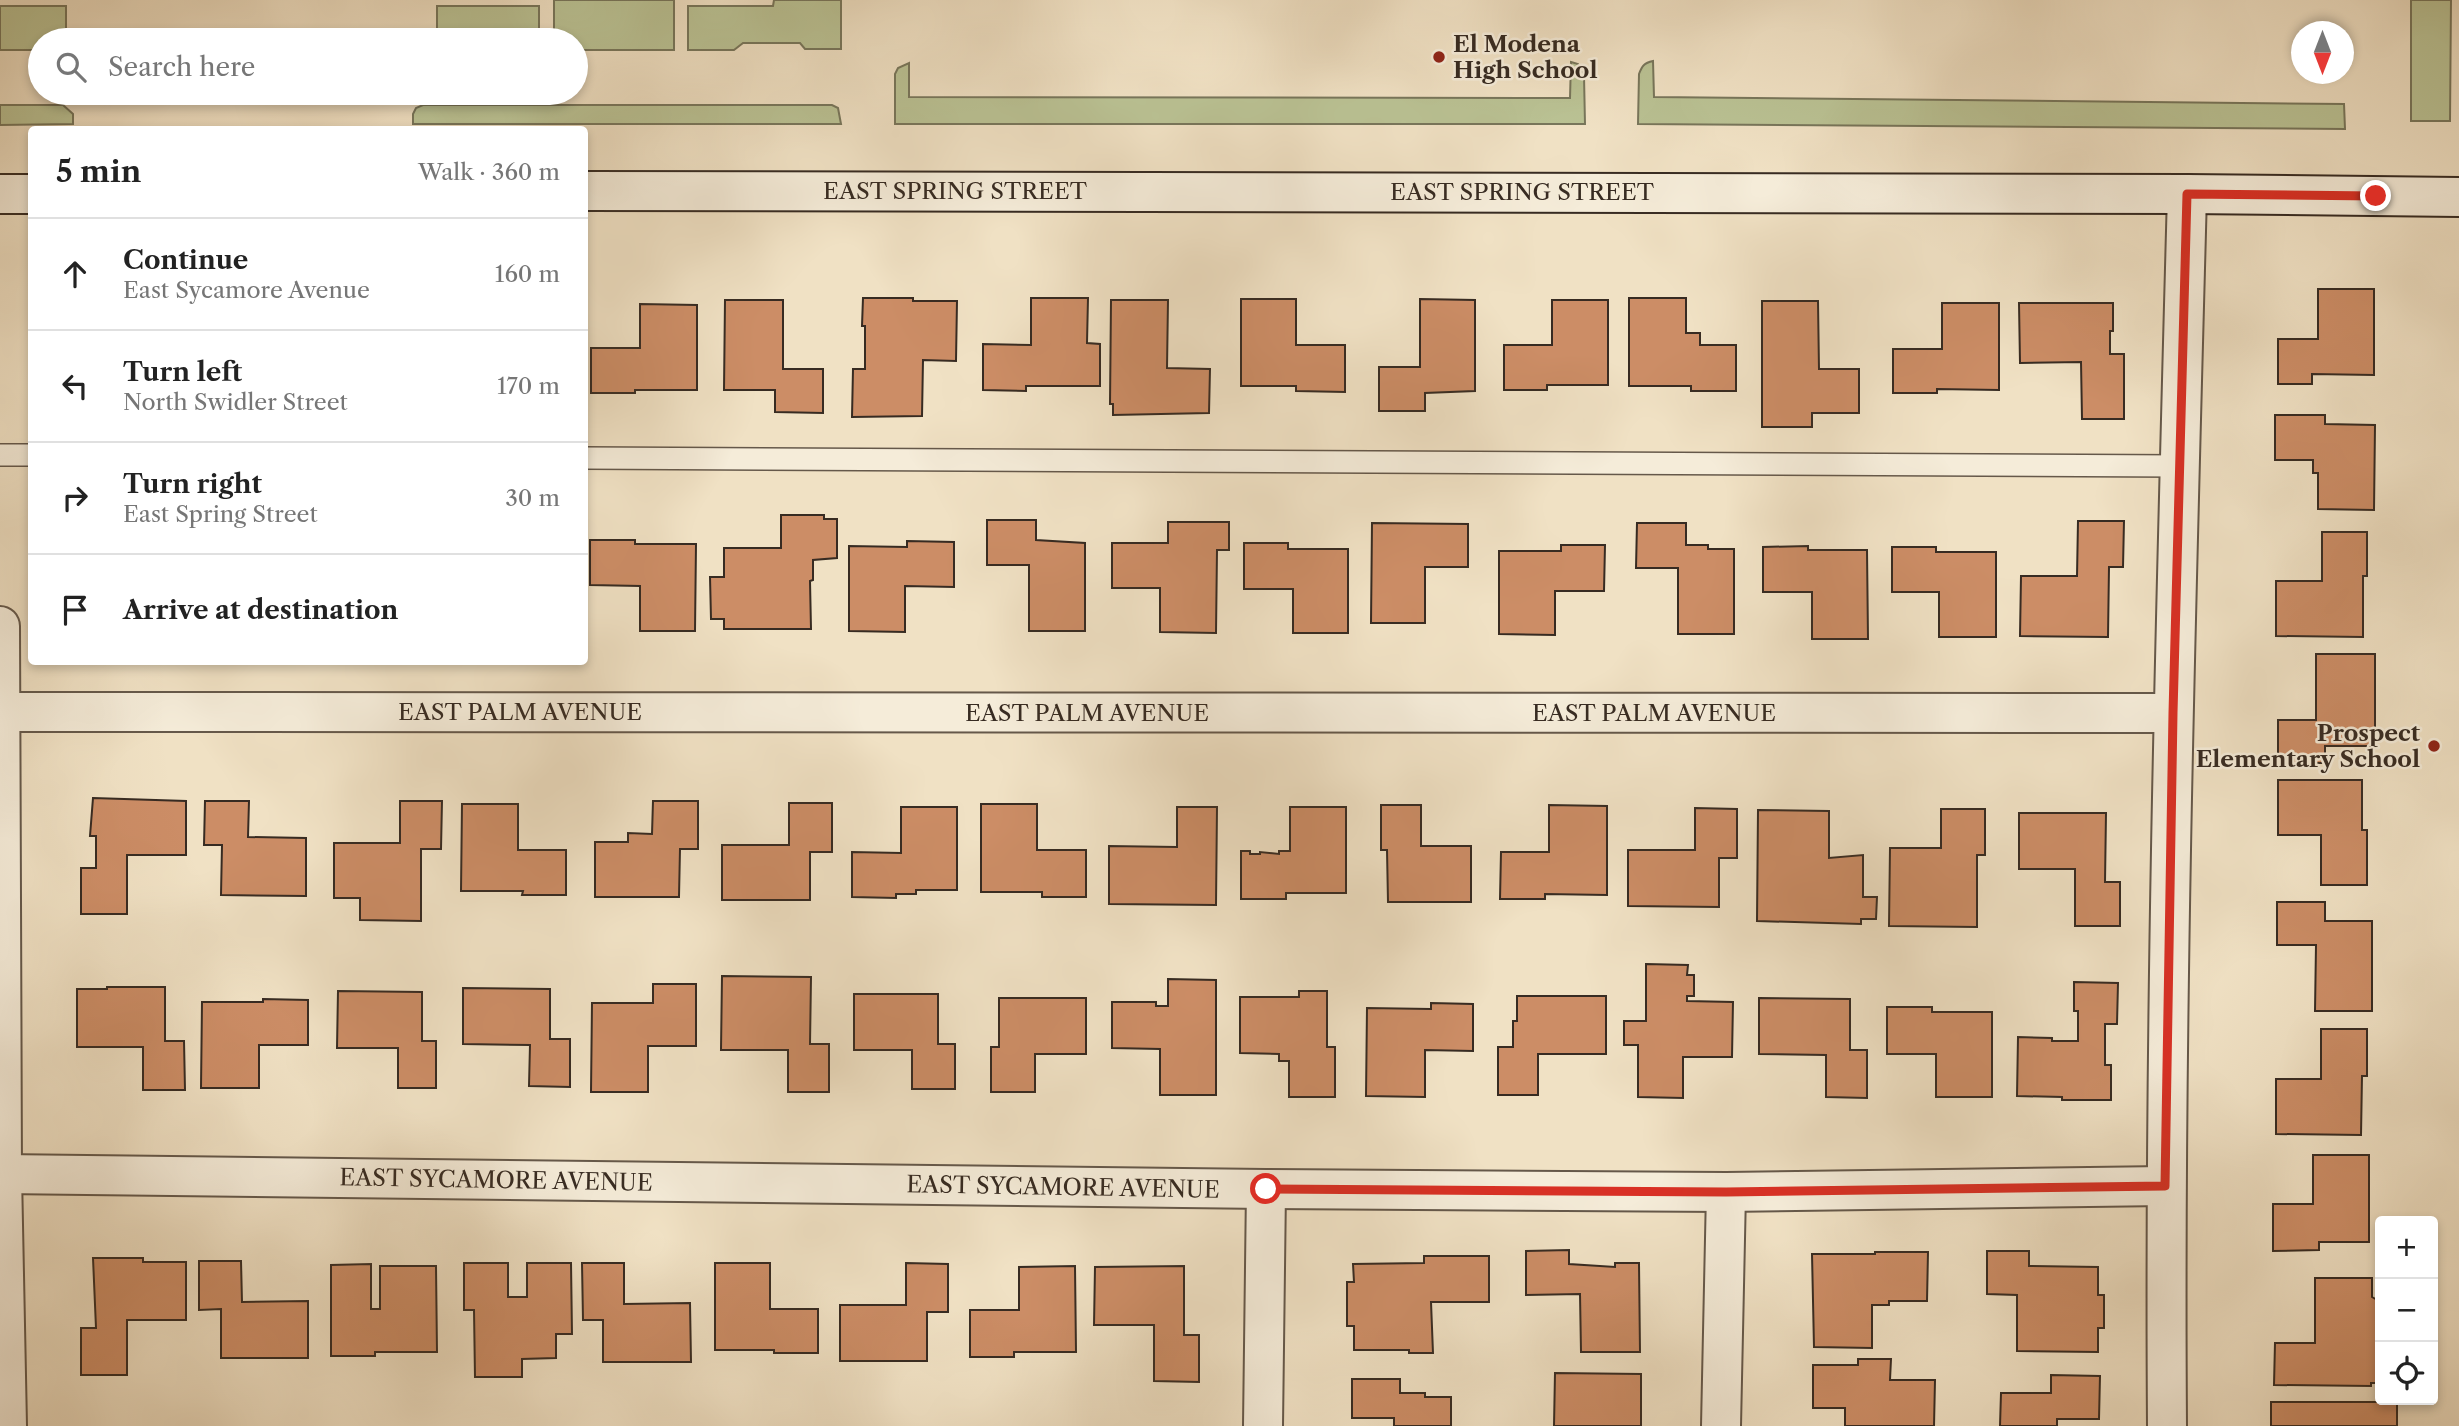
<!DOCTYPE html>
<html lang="en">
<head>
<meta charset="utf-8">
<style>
	:root { --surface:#fff; --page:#f6f6f6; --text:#222; --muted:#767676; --line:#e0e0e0 }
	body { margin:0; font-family:"Libre Caslon Text",serif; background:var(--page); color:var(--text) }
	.controls { position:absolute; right:21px; bottom:21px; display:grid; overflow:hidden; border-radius:7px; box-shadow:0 4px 10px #0003 }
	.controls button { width:63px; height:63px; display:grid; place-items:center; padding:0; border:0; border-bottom:2px solid var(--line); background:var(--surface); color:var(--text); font:35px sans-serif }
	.compass { position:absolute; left:2291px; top:21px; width:63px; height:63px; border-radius:50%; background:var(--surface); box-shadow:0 4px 10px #0003; rotate:180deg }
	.stop { position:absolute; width:21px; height:21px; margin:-16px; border:5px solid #d93025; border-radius:50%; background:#fff }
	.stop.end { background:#d93025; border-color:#fff; box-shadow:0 2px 7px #0008 }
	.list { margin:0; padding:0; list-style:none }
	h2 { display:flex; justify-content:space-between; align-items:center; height:91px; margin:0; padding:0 28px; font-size:30px }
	h2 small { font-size:23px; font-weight:400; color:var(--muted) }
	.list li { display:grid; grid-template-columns:46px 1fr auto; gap:21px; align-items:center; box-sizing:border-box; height:112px; padding:0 28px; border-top:2px solid var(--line) }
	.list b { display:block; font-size:26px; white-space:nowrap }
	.list p { margin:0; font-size:23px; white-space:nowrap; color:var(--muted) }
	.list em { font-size:23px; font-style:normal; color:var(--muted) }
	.icon { flex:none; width:38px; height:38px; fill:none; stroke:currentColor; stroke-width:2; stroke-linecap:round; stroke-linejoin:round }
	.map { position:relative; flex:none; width:2459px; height:1426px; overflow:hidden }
	.search { position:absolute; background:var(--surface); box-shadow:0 4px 10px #0003; left:28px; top:28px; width:560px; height:77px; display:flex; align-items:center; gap:18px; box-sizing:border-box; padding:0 24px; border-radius:38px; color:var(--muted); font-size:26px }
	.panel { position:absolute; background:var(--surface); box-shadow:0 4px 10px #0003; left:28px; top:126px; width:560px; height:539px; border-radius:7px }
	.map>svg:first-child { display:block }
</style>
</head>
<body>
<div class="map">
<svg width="2459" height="1426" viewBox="0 0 2459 1426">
	<rect width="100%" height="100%" fill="#f0e1c4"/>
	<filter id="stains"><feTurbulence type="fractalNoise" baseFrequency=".00286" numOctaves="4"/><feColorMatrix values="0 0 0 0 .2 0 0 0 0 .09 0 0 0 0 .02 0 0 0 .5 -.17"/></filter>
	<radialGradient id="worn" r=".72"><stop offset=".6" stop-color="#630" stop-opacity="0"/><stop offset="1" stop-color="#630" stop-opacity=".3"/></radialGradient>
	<g fill="#bac294" stroke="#78765b" stroke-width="2">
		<path d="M554,0H674V50H576V40H554Z"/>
		<path d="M774,0H841V49H805L800,43H743L734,50H688V6H773Z"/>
		<path d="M2411,0H2451L2450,121H2411Z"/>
		<path d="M0,6H66V40H40V50H0Z"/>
		<rect x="437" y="6" width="102" height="34"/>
		<path d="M1653,61L1654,97L2344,104L2345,129L1638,124L1639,74C1642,66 1644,63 1653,61Z"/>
		<path d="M1571,62L1578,64L1584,76L1585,124H895V74L898,68L909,63V97L1570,98Z"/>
		<path d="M0,105H63L73,114V124L0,125Z"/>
		<path d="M423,105H832L838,108L841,124H413V114L416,108Z"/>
	</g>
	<g fill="#cc8d66" stroke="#372b22" stroke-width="2">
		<path d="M2318,289H2374V375L2312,374V384H2278V339H2318Z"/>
		<path d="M863,298H913V301H957L956,361L923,360L922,416L852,417L853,369H865V326H862Z"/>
		<path d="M1031,298H1088L1087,343L1100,344V386H1026V391L983,390V344L1031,345Z"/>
		<path d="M1629,298H1686V333H1700V345H1736V391H1691V386H1629Z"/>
		<path d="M1241,299H1296V345H1345V392L1296,391V386H1241Z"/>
		<path d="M1420,299L1475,300V391L1425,393V411H1379V367H1420Z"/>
		<path d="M725,300H783V369H823V413L775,412V390H724Z"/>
		<path d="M1111,300H1168L1167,368L1210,369L1209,413L1113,415V404H1110Z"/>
		<path d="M1552,300H1608V385H1547V390H1504V345H1552Z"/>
		<path d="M1762,301H1818L1819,369H1859V413H1812V427H1762Z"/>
		<path d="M1942,303H1999V390L1937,389V393H1893V349H1942Z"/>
		<path d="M2019,303H2113V331H2110V354H2124V419H2082L2081,362L2020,363Z"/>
		<path d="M640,304L697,305V390H635V393H591V348H640Z"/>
		<path d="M2275,415H2325V424L2375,425L2374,510L2318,509V473H2313V460H2275Z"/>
		<path d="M781,515H824V519H837V558L813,560V580L810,581L811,629H724V619H711L710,577H724V548H781Z"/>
		<path d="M987,520H1036V540L1085,543V631H1029V565H987Z"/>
		<path d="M2078,521H2124L2123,567H2109L2108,637L2020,636L2021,576H2077Z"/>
		<path d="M1168,522H1229V550H1217L1216,633L1160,632V588H1112V543H1168Z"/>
		<path d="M1372,523L1468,524V567H1425V623H1371Z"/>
		<path d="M1637,523H1686V545H1708V549H1734V634H1678V568H1636Z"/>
		<path d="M2322,532H2367V576H2363V637L2276,636V581H2322Z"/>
		<path d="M590,540H635V544H696L695,631H640V586L590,585Z"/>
		<path d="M907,541L954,542V587L905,586V632L849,631V546L907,547Z"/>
		<path d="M1244,543H1288V549H1348V633H1293V589H1244Z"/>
		<path d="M1561,545H1605L1604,591H1555V635L1499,634V551H1561Z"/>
		<path d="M1808,546V550H1867L1868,639H1812V592H1763V547Z"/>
		<path d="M1892,547H1936V552H1996V637H1939V592H1892Z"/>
		<path d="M2316,654H2375V746H2325V763H2278V720H2316Z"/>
		<path d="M2278,780H2362V830H2367V885H2321V835H2278Z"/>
		<path d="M93,798L186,801V855H127V914H81V868H96V836H90Z"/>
		<path d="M205,801H249L248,837L306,838V896L221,895L222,845H204Z"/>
		<path d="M400,801H442L441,849H421V921L360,920V898H334V843H400Z"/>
		<path d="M653,801H698V849H680L679,897H595V842H628V833L652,834Z"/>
		<path d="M789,803H832V852H810V900H722V845H789Z"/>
		<path d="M462,804H518V850H566V895H522L523,891H461Z"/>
		<path d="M981,804H1037V850H1086V897H1042V892H981Z"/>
		<path d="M1381,805H1421V846H1471V902H1388L1387,850H1381Z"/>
		<path d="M1549,805L1607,806V895L1545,894V899H1500L1501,852H1549Z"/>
		<path d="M901,807H957V890H916V894H896V898L852,897V852L901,853Z"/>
		<path d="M1177,807H1217L1216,905L1109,904V846L1177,847Z"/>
		<path d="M1290,807H1346V893H1286V899H1241V851H1250V854H1260V852L1279,854V851H1290Z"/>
		<path d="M1695,808L1737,809V858H1719V907L1628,906V850H1695Z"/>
		<path d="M1941,809H1985V855H1977V927L1889,926L1890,848H1941Z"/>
		<path d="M1758,810L1829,811V858L1863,855V897H1877L1876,919H1861V924L1757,921Z"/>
		<path d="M2019,813H2106L2105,882H2120V926H2075V869H2019Z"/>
		<path d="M2277,902H2325V921H2372V1011H2315L2316,945H2277Z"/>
		<path d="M1646,964L1688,965L1687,975H1694V996H1687V1001L1733,1002L1732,1057H1683V1098L1638,1097V1045H1624V1021H1646Z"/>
		<path d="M722,976L811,977L810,1044H829V1092H788V1050H721Z"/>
		<path d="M1168,979L1216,980V1095H1160V1049L1112,1048V1002H1156V1006H1168Z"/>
		<path d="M2074,982L2118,983L2117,1024H2105V1065H2111V1100H2062V1097L2017,1096L2018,1037L2052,1038V1041H2078V1011H2074Z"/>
		<path d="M653,984H696V1046H648V1092H591L592,1003H653Z"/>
		<path d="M107,987H165V1041H184L185,1090H143V1047H77V989H107Z"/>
		<path d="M463,988L550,989V1039H570V1087L529,1086L530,1045L463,1044Z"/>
		<path d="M338,991L422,992V1041H436V1088H398V1048H337Z"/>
		<path d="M1299,991H1327V1047H1335V1097H1289V1061H1279V1054L1240,1053V997H1299Z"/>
		<path d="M854,994H938V1044H955V1089H912V1050H854Z"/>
		<path d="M1517,996H1606V1054H1538V1095H1498V1047H1513V1021H1517Z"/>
		<path d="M999,998H1086V1054H1035V1092H991V1047H999Z"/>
		<path d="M1759,998L1850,999V1050H1867V1098L1826,1097V1055L1759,1054Z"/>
		<path d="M263,999L308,1000V1045H259V1088H201L202,1002H263Z"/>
		<path d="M1431,1003L1473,1004V1051L1425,1050V1097L1366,1096L1367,1008L1431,1009Z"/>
		<path d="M1887,1007H1932V1012H1992V1097H1936V1054H1887Z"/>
		<path d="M2321,1029H2367V1076H2362L2361,1135L2276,1134V1079H2321Z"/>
		<path d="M2313,1155H2369V1242H2319V1250L2273,1251V1204H2313Z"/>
		<path d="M1569,1250V1264L1615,1267V1263H1639L1640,1352H1581L1580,1294L1526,1295V1251Z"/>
		<path d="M1987,1251H2029V1266L2098,1267V1295H2104V1328H2098V1352L2017,1351V1295L1987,1294Z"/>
		<path d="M1875,1252H1928L1927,1301H1889V1305H1872V1348L1814,1347L1812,1254H1875Z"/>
		<path d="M1424,1256H1489V1302H1431L1433,1353H1409V1350H1354V1326H1347V1282H1354L1353,1264L1424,1263Z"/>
		<path d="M93,1258H143V1262H186V1320H127V1375H81V1328H96Z"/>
		<path d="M199,1261H241L242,1302L308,1301V1358H221V1309L199,1310Z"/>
		<path d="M464,1263H508V1297H527V1263H571L572,1334H556V1358L522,1359V1377H475L474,1310H464Z"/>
		<path d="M582,1263H624V1304L690,1303L691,1362H603V1320H583Z"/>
		<path d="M715,1263H770V1309H818V1353H774V1350H715Z"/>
		<path d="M906,1263L948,1264V1312H927V1361H840V1305H906Z"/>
		<path d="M371,1264V1309H380V1266H436L437,1352H375V1356H331V1265Z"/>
		<path d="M1075,1266L1076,1352H1014V1357H970V1310H1019V1267Z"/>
		<path d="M1184,1266V1335H1199V1382L1154,1381V1325H1094L1095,1267Z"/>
		<path d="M2315,1278H2372V1297L2379,1301L2380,1383H2371V1386L2274,1385L2275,1343H2315Z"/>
		<path d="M1858,1359H1891L1890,1380H1935L1934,1426H1845V1408H1813V1365H1858Z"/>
		<path d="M1555,1373L1641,1374V1426H1554Z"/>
		<path d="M2051,1375L2100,1376L2099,1419H2057V1426H2000L2001,1393H2051Z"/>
		<path d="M1352,1379H1400V1393H1425V1397H1451V1426H1394V1418H1352Z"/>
		<rect x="2271" y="1402" width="126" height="24"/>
	</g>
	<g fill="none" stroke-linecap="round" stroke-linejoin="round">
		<g stroke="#65584a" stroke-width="24">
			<g id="lane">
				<path d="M0,455H32"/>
				<path d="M584,458L2180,466"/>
			</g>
		</g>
		<g stroke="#65584a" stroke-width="42">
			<g id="street">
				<path d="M0,626L2,1174L7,1426"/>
				<path d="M1,712L2173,713"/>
				<path d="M2,1174L1266,1189L1726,1192L2165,1186"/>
				<path d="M1263,1426L1266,1189"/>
				<path d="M1721,1426L1726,1192"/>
				<path d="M2167,1426C2164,1015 2176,605 2187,194"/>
			</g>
		</g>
		<g stroke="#372b22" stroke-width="42">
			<g id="secondary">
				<path d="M584,191L2187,194L2459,197"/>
				<path d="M0,194H32"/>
			</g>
		</g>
		<use href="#lane" stroke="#f5ecd9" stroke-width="21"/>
		<use href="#street" stroke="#f5ecd9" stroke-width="38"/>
		<use href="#secondary" stroke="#f5ecd9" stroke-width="38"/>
	</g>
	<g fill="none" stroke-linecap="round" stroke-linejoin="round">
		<path stroke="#d93025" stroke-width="9" d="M1266,1189L1726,1192L2165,1186L2173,713L2187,194L2376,196"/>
	</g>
	<g fill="#8f2418" stroke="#f5ecd9" stroke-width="2.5">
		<circle cx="1439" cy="57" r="7"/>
		<circle cx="2434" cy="746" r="7"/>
	</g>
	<g text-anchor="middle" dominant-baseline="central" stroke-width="5" stroke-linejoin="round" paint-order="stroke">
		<g font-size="23" font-weight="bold" fill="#372b22" stroke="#f5ecd9" text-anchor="start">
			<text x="1453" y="44">El Modena<tspan x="1453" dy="26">High School</tspan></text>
			<text x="2420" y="733" text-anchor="end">Prospect<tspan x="2420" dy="26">Elementary School</tspan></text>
		</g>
		<g font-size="23" fill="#372b22" stroke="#f5ecd9">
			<text x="955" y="191">EAST SPRING STREET</text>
			<text x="1522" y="192">EAST SPRING STREET</text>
			<text x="520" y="712">EAST PALM AVENUE</text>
			<text x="1087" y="713">EAST PALM AVENUE</text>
			<text x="1654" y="713">EAST PALM AVENUE</text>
			<text transform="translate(496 1180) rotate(1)">EAST SYCAMORE AVENUE</text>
			<text transform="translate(1063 1187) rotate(1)">EAST SYCAMORE AVENUE</text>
		</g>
	</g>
	<rect width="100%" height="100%" filter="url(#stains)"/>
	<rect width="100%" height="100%" fill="url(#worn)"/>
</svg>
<div class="controls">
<button>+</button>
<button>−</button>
<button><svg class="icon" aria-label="locate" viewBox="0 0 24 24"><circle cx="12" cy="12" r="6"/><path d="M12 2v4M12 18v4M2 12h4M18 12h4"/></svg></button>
</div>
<svg class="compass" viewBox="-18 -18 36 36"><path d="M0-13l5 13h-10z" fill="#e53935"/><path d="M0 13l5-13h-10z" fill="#767676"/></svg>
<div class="stop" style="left:1266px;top:1189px"></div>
<div class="stop end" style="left:2376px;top:196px"></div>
<div class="search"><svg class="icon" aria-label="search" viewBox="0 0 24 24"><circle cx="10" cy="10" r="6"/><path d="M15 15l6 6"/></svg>Search here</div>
<section class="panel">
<h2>5 min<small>Walk · 360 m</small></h2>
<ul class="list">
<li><svg class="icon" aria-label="ahead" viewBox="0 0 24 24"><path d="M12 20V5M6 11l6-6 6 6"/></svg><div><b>Continue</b><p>East Sycamore Avenue</p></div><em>160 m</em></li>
<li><svg class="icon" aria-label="left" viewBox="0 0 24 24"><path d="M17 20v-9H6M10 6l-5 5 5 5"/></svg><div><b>Turn left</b><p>North Swidler Street</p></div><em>170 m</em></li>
<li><svg class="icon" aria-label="right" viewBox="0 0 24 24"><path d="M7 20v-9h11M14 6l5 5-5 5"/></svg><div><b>Turn right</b><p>East Spring Street</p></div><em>30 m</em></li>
<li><svg class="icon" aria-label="arrive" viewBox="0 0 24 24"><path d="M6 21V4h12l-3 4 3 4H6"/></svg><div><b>Arrive at destination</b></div></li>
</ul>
</section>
</div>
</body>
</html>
